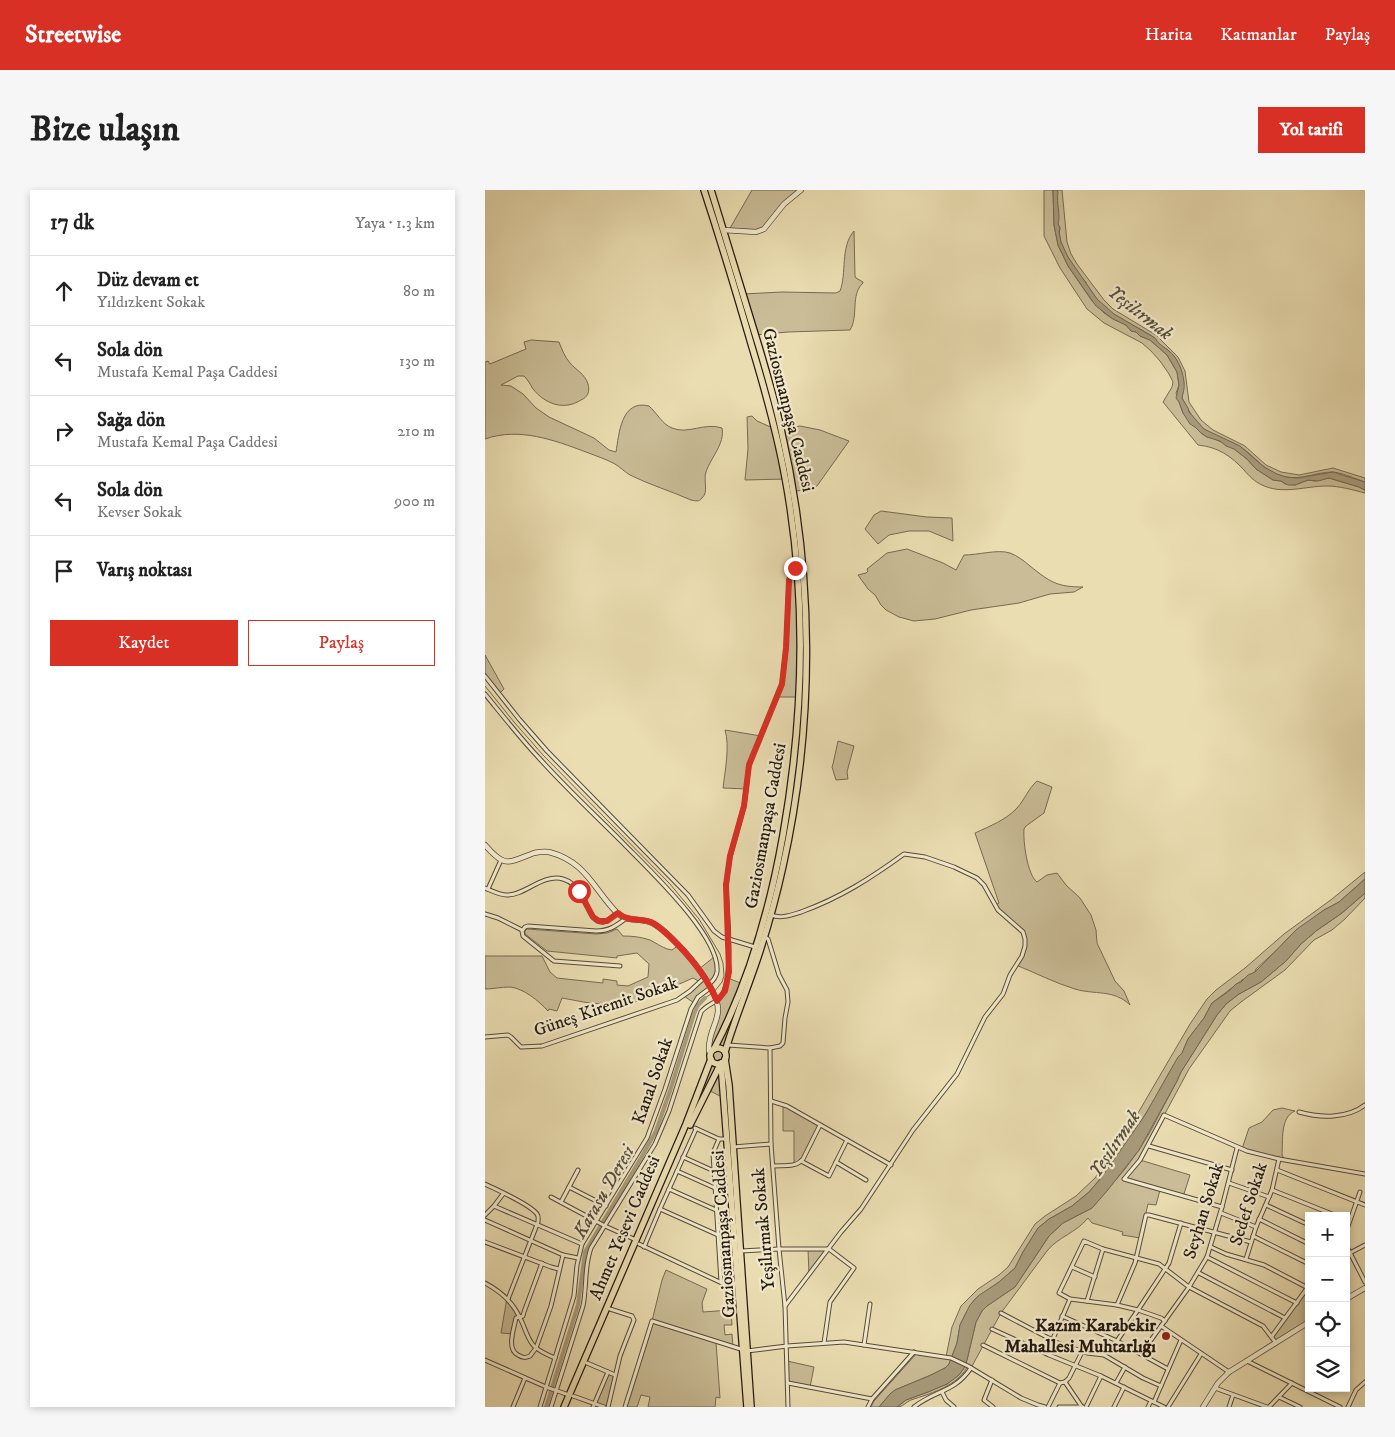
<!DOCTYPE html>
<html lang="tr">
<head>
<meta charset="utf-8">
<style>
	:root { --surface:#fff; --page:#f6f6f6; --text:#222; --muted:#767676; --line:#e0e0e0; --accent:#d93025 }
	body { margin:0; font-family:"IM FELL DW Pica",serif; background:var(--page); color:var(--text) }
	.controls { position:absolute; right:15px; bottom:15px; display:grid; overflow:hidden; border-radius:0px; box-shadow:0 2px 8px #0003 }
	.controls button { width:45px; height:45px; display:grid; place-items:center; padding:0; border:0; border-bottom:1px solid var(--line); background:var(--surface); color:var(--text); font:25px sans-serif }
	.stop { position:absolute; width:15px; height:15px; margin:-11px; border:4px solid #d93025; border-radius:50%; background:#fff }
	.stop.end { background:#d93025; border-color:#fff; box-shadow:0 1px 5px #0008 }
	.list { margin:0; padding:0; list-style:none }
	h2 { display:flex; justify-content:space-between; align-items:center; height:65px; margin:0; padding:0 20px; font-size:21px }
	h2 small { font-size:16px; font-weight:400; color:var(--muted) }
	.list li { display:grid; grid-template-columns:32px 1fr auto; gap:15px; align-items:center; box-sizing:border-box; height:70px; padding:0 20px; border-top:1px solid var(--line) }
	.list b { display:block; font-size:19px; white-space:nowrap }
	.list p { margin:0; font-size:16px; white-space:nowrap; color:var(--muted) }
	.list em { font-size:16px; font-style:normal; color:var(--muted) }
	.actions { display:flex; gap:10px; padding:15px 20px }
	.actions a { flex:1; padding:11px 0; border:1px solid var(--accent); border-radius:0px; text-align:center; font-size:18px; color:var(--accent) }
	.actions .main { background:var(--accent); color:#fff }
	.icon { flex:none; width:28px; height:28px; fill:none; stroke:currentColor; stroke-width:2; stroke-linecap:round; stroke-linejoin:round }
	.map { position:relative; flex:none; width:880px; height:1217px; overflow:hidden; border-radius:0px }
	header { display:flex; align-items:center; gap:30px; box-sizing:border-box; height:70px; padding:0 25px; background:var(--accent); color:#fff }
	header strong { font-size:24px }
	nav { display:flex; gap:28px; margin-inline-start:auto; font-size:18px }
	.intro { display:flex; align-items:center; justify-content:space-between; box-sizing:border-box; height:120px; padding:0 30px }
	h1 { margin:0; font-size:35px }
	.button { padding:12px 22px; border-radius:0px; background:var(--accent); color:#fff; font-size:18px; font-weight:700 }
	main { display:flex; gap:30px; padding:0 30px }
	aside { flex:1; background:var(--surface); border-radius:0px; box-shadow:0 2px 8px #0003 }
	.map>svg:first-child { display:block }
</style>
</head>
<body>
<header>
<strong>Streetwise</strong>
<nav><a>Harita</a><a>Katmanlar</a><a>Paylaş</a></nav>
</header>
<div class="intro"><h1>Bize ulaşın</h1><a class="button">Yol tarifi</a></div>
<main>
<aside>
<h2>17 dk<small>Yaya · 1.3 km</small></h2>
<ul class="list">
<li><svg class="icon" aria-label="ahead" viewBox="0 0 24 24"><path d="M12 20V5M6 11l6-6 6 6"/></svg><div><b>Düz devam et</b><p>Yıldızkent Sokak</p></div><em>80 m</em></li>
<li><svg class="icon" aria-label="left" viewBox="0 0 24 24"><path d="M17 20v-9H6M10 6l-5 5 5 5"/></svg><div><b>Sola dön</b><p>Mustafa Kemal Paşa Caddesi</p></div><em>130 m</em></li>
<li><svg class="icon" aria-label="right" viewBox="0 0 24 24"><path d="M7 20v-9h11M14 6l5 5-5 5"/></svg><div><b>Sağa dön</b><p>Mustafa Kemal Paşa Caddesi</p></div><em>210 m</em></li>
<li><svg class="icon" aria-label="left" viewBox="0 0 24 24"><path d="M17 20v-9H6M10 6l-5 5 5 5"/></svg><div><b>Sola dön</b><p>Kevser Sokak</p></div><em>900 m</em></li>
<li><svg class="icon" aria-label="arrive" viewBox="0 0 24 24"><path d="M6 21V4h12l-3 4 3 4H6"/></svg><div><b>Varış noktası</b></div></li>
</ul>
<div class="actions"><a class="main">Kaydet</a><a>Paylaş</a></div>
</aside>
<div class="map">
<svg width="880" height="1217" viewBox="0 0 880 1217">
	<rect width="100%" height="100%" fill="#eaddb1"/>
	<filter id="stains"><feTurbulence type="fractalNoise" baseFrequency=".004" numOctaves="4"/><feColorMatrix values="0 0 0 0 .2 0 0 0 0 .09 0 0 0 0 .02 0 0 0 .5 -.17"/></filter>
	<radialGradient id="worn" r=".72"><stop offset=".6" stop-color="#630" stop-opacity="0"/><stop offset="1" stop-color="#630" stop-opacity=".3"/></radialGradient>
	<g fill="#c9bc96" stroke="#776a53">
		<path d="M267,0H316L275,41L244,40Z"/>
		<path d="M559,0H568L569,35L573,55L583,76L607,111L619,123L628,129L641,135L646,141L651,142L655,146L665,150L682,165L692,182L694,195L691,203L698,223L716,243L722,247L728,248L748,258L762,269L771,279L788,290L796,291L800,294L810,295L823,290L830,291L844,288L874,297L880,300V303C868,300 855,296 842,296C820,296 798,305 777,295C770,292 764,286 759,280C746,266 733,257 713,255L678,212L687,197L688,192L684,184L675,171L666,161L657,153L619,133L602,119L575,78L559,46Z"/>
		<path d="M572,0H577L582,52L586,64L592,74L619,110L628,119L671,145L693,167L700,181L704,212L716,230L728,240L760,256L781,275L796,282L814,285L848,278L880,288V292C871,289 855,282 847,282C832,282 817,290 801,287C780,284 770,265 754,256C743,250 730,246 719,239C710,232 702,218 697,208C700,190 698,174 684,161C679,157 672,154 670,148C654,137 635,130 620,118C614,112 607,103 603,96C600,92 603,94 599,90C590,79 571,53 575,38L573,34Z"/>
		<path d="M369,41L370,86L371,88L378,92V93C365,105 374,126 365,140L303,142L270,145L258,104L297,102L351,103L355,101C362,83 355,57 369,41Z"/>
		<path d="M46,150L74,152C77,160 80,167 85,173C91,180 100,184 103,194C105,201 103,207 96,210C79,221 60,214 48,199C45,194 43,190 39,186H33L16,195L26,196L38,204L51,218L64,227L109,248L124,260L131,262C134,244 136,209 164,216C172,223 177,234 187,238C203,245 219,232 237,238C240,254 226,267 221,282C218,290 224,302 217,308C214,312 211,311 206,310C186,301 165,295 145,285C140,282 135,277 130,274C121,269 111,266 101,262C69,250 34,237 0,249V172L3,171L5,174L41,159L39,152Z"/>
		<path d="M267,226L272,231L290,239L301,289L260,290L263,259L262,227Z"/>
		<path d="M315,236L335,240L364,251L332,296L326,300L309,301L296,239Z"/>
		<path d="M396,321L442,327L467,328L468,351L444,341H424L404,345L393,354L380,339L389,325Z"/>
		<path d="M422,359L458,373L471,380L479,365C493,365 513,359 525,363C533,366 539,371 545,376C565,392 572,397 598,397L589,402L565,404L534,413L486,420L450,429L429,431L414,427L401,420L396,415L390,405L383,399L373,385L381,383L383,381L382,379L402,363Z"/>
		<path d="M312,374L315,507H293L297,494L305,387Z"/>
		<path d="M0,465L19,499L14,504L0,486Z"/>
		<path d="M240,540L276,546L266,569L262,599L238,598C240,581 245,556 240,540Z"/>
		<path d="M353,551L369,556L362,582L363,589L351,590L347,577L348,574Z"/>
		<path d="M552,591L567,597L559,623L541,636L539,639C538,651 542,684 552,692L562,685L572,683L581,695L595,708L606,725L611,740L612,753L630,791L639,801L645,815C629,799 609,805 590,799C570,793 551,783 531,775L539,760L540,746L510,715L514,713L490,643C505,636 521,630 532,618C540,609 543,599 552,591Z"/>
		<path d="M880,682V689L854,712L839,720L819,735L803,748L794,758L771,779L770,782L757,790L727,813L719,828L703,849L697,863L688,876L665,917L640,956L622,981L604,1002L587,1016L564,1029L553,1038L538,1062L530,1078L514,1092L489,1110L481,1123L475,1135L472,1153L464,1174L460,1178L446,1185L410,1200L405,1204L394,1217H386L389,1211L432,1163L461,1167L467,1137L476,1116L493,1099L514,1085L523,1077L550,1034L560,1026L591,1006L610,988L653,923L705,834L722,809L731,800L760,778L799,744L847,709Z"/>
		<path d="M880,703V708L860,729L847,740L829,750L800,780L756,812L745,821L704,879L655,970L705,985L698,1007L675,1000L671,1015L663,1014L655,1048L637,1045L638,1042L607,1033L603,1028C591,1043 573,1047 562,1061L516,1123L486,1178L483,1176C474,1192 458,1199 441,1205C436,1207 431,1208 426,1210C421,1212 418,1217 412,1217L421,1210L443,1202L462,1194L474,1185L479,1178L482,1170L491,1132L497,1121L502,1116L530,1097L564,1046L578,1033L607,1018L640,979L654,960L665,942L692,891L696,882L732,825L741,814L754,804L776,792L801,771L816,754L831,741L857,723Z"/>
		<path d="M42,739L111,744L122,743L132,739L138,746C148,746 156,747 165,750C173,754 179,759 187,760L194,755L214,779L229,767L232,784L223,795L225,798L209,813L199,806L215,792L208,788L165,807L147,813L132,815L104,813L77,808L72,821L64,819L63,821C54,811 38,798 25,797C16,797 8,799 0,799V766H57L65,782L72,788L118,793V789L132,791V795L143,796L163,787L164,774L152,763L132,766V768L62,761L40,744V741Z"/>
		<path d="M243,788L258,794L249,820L253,822L239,871V908L223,900L213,918L208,916L226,869V862L224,861L231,830L232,811L235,809Z"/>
		<path d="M298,914L335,935L317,970L309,975V941H298Z"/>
		<path d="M797,918L810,921C795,927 798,951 797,965L800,970L757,959L764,938L777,932L788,920Z"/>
		<path d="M323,1059H344L324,1085Z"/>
		<path d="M181,1080L222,1099L217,1113L218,1122L246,1120L247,1135H239L240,1145L247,1144L248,1157L231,1152L235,1208L231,1207L230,1217H163L165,1207L156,1205L152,1217H140L167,1131L177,1090Z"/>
		<path d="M824,1096V1132L791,1153L787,1146Z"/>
		<path d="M22,1108L35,1127L31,1128L28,1144L16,1143Z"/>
		<path d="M302,1171L329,1177L325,1197L303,1193Z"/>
		<path d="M123,1182L130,1185L123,1217L110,1214Z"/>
	</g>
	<g fill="#a79a7a" stroke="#736650">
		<path d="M568,0H572L573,2C571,13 576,25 573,34L575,38L574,42L576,52L583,67L612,109L629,124L670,148C673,154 679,157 684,161C693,168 698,182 699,192C700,198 698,203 697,208L703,218L704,222L719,239L755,256L779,277L792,284L801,287L813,288L848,282L880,292V300L874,297L844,288L833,291L823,290L810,295H803L796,291L788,290L771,279L762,269L749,259L741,256L735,251L722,247L716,243L710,237L705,234L698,223L694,212L691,208L694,195L692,182L682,165L665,150L655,146L651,142L646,141L641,135L628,129L611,116L583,76L573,55L569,35Z"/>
		<path d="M880,689V703L879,704L857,723L831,741L816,754L801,771L776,792L754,804L741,814L732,825L696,882L692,891L654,960L622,1001L607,1018L578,1033L564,1046L530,1097L502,1116L497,1121L491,1132L482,1170L479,1178L474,1185L462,1194L443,1202L421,1210L412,1217H394L405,1204L410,1200L446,1185L460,1178L464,1174L472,1153L475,1135L485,1115L493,1106L514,1092L530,1078L538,1062L553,1038L564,1029L587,1016L604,1002L617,987L660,925L693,867L697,863L703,849L719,828L727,813L744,801L751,794L756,792L763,785L770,782L812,739L839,720L854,712Z"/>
	</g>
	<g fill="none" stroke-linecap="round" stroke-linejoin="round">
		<g stroke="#736650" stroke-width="1">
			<path d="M0,496L29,532L58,565L185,694L214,729L235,764L238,773L239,786L237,792L229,802"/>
			<path d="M220,808L226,804"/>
		</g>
		<path stroke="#a79a7a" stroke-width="4" d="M61,1217L93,1115L100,1062L156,968L171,941L185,901L209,824L213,815L220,808"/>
		<g stroke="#564a38" stroke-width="5">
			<g id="minor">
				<path d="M0,486L34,529L62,561L203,705L229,741L237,747L270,757"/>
				<path d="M0,504C18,526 35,548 54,568C80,597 109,624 137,652C161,677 236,746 232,782C231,787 228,791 224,794"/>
				<path d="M0,698C7,701 15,705 22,705C39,706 58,683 78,689C86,691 93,699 98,707C103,715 106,734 119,732C124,731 128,726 132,723"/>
				<path d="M3,699L16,670"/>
				<path d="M0,724L13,728L37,740"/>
				<path d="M286,725C296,729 306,725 316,722C355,708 386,688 419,664L440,667L469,677L492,688L499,695L513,720L538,742L540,749V756L537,766L525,785L518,804L500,827L472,884L428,940L376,1019L356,1042L300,1116"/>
				<path d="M280,747L283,749L294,785L302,800L303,812L300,828L298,853L295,856L285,858"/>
				<path d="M135,776L69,771L38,746L37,741L40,737L43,736L111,741C124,741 131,736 140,729"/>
				<path d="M0,847L23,845L26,847L36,857L57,856L192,810L205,801L219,788"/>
				<path d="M243,855L285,858L286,954L294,1059L300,1116L303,1217"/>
				<path d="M286,911L302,916L406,975"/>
				<path d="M814,922C835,928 862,929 880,915"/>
				<path d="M210,938L234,949H241"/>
				<path d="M234,949L228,963L236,1092"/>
				<path d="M664,956L747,980"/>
				<path d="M248,957L286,954"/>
				<path d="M198,967L229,981"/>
				<path d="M316,971L344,986L362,950"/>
				<path d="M351,972L381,990"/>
				<path d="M288,976C298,975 311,978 318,969L335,935"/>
				<path d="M792,980L880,1015"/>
				<path d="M192,981L230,998"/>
				<path d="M744,993L784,1007"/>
				<path d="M0,994C12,1000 45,1014 52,1024C54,1027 53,1028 53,1032L23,1109"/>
				<path d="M84,997L121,1016"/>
				<path d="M184,999L231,1020"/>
				<path d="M787,1000L852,1026"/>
				<path d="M66,1007L120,1036L151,1050"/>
				<path d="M76,1012L93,980"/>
				<path d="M781,1015L824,1035"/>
				<path d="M9,1016L97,1054"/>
				<path d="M737,1017L639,989L655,970L679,925L762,961L794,969L880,984"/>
				<path d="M175,1019L233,1045"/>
				<path d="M736,1023L771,1037"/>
				<path d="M0,1025L9,1016L18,1004"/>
				<path d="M774,1029L824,1054"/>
				<path d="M0,1030L78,1065L93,1068"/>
				<path d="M861,1042L875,1002"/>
				<path d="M768,1046L824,1074"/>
				<path d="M0,1052L66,1077L74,1079"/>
				<path d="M154,1054L239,1094L254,1093"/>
				<path d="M861,1055L880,1092"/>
				<path d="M159,1057L175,1019L211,939"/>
				<path d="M726,1057L741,1064L779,1075L823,1098"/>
				<path d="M256,1061L294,1059H344L369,1078L345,1112L339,1153"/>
				<path d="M861,1065L880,1055"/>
				<path d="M722,1067L812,1113"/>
				<path d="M761,1069L771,1037L787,1000L794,969"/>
				<path d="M57,1073L39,1122L38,1126L31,1128C29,1139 21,1159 33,1165C38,1168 40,1168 45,1166L51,1158L66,1116L78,1065"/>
				<path d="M587,1077L610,1087"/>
				<path d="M714,1083L800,1128"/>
				<path d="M0,1093C15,1101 28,1112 35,1128C40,1137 42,1149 49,1156C55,1162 63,1165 70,1168"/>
				<path d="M602,1111L618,1059"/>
				<path d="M632,1115L650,1073L661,1025H664L766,1052"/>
				<path d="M516,1123L573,1153L602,1163L619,1165L658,1188L676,1196"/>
				<path d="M577,1126L632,1151L683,1179"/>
				<path d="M680,1131L676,1128L653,1120L632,1115L585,1109L574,1103L599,1051L618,1059L674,1074L704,1097L778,1136L791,1153"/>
				<path d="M676,1136L744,1182"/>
				<path d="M507,1139L564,1165L616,1186L679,1217"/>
				<path d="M787,1146L823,1097"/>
				<path d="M567,1151L585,1109"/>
				<path d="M379,1155L385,1114"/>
				<path d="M498,1155L575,1193L580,1192L597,1217"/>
				<path d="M656,1164L704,1097L722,1067L737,1017L752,958"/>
				<path d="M619,1165L632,1151L653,1120L684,1073L696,1033"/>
				<path d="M0,1170L61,1197L84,1205"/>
				<path d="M762,1171L855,1217"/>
				<path d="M102,1173L130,1185"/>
				<path d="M507,1190L499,1210L508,1217"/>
				<path d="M580,1192L584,1188L597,1162"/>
				<path d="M303,1193L387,1209"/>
				<path d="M631,1193L640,1177"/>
				<path d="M730,1198L782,1217"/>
				<path d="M457,1202L461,1210L469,1217"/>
				<path d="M88,1206L119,1217"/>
				<path d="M794,1207L815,1217"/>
				<path d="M669,1212L696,1150"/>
				<path d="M28,1217L40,1188"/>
				<path d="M55,1217L89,1106L92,1075L97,1054L162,948L180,899L206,819L213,807L225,798"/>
				<path d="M66,1217L98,1116C102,1097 99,1077 106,1058L170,954L184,921L216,822C222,814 232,813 237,805C249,785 242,720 241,695L245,667L259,616L264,575L297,494L301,458L304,390L306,383L312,375"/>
				<path d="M108,1217L123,1182"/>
				<path d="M123,1217L135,1166L149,1130L147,1126L125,1119"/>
				<path d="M140,1217L167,1131L262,1161L302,1156L359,1152L466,1168L483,1176L536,1208L553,1215L560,1217"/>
				<path d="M383,1217L387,1209L429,1162"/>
				<path d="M429,1217C450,1200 469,1203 486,1178"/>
				<path d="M563,1217L575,1193"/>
				<path d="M574,1217H598"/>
				<path d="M601,1217L616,1186"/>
				<path d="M629,1217L639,1197"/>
				<path d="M663,1217L666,1211"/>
				<path d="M683,1217L716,1164"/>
				<path d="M744,1217L748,1205"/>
				<path d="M784,1217L807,1193"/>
				<path d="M863,1217L871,1200L880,1192"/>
			</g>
		</g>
		<g stroke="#564a38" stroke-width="6">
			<g id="tertiary">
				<path d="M238,40L271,42L279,39L299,14L316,0"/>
				<path d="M0,655C20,678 22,673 49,663C54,662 58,661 64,662C102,672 108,699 133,724C144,733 157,727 169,734C189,745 234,797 233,821C232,835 223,843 224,861L226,862"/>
				<path d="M861,1109L880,1098"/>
				<path d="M718,1217L733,1193L744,1182L824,1132"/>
			</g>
		</g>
		<g stroke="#251910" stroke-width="8">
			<g id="primary">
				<path d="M240,869L244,895L266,1217"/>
				<path d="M236,873L262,1217"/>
			</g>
		</g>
		<g stroke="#251910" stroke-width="8">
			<g id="trunk">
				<path d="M219,0C236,52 252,105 267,157C280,200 292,243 300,287C322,405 319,526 298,645C285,719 264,792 229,859"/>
				<path d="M226,0C242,52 258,105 274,157C282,184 290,211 296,239C329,382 330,532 298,676C292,704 284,733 275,761C264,795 250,828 240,862"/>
				<circle cx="233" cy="866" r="8"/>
				<path d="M205,935L236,873"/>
				<path d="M79,1217L201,934L226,869"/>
			</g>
		</g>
		<use href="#minor" stroke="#f1e9cc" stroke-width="3"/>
		<use href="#tertiary" stroke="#f1e9cc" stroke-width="4.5"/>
		<use href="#primary" stroke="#eaddb1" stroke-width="5.5"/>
		<use href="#trunk" stroke="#eaddb1" stroke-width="5.5"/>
	</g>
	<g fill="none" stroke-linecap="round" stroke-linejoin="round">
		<path stroke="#d93025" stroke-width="6" d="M94,701L108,727L114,731H122L133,723C143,732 154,728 166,732C173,735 178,741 184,746C205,766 220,784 232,811L240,801L244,782L241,695L245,666L259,616L264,575L297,494L301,458L304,390L310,378"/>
	</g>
	<circle fill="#8f2418" stroke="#f1e9cc" stroke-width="2" cx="681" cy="1146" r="5"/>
	<g text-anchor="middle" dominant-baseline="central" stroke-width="4.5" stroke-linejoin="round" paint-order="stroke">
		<g font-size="18" fill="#251910" stroke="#f1e9cc">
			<text transform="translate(303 220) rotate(76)">Gaziosmanpaşa Caddesi</text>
			<text transform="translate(281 636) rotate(-80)">Gaziosmanpaşa Caddesi</text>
			<text transform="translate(121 817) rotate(-19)">Güneş Kiremit Sokak</text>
			<text transform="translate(168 891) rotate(-71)">Kanal Sokak</text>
			<text transform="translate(764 1014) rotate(-72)">Sedef Sokak</text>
			<text transform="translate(719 1021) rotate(-73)">Seyhan Sokak</text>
			<text transform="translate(140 1038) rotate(-67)">Ahmet Yesevi Caddesi</text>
			<text transform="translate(279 1039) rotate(-95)">Yeşilırmak Sokak</text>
			<text transform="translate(239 1044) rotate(-94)">Gaziosmanpaşa Caddesi</text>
		</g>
		<g font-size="18" font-weight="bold" fill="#251910" stroke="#f1e9cc" text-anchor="end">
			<text x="671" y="1136">Kazım Karabekir<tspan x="671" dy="21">Mahallesi Muhtarlığı</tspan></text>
		</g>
		<g font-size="19" font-style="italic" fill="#594d3a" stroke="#f1e9cc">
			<text transform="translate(655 123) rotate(38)">Yeşilırmak</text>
			<text transform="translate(630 954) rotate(-56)">Yeşilırmak</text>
			<text transform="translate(119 1002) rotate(-60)">Karasu Deresi</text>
		</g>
	</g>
	<rect width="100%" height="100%" filter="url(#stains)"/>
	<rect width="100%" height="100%" fill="url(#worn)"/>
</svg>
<div class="controls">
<button>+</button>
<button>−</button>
<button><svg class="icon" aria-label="locate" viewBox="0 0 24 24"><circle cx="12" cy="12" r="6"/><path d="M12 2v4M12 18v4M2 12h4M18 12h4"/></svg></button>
<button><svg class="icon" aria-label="layers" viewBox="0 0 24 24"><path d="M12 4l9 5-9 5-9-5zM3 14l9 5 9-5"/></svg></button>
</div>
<div class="stop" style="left:94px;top:701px"></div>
<div class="stop end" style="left:310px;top:378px"></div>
</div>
</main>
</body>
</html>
